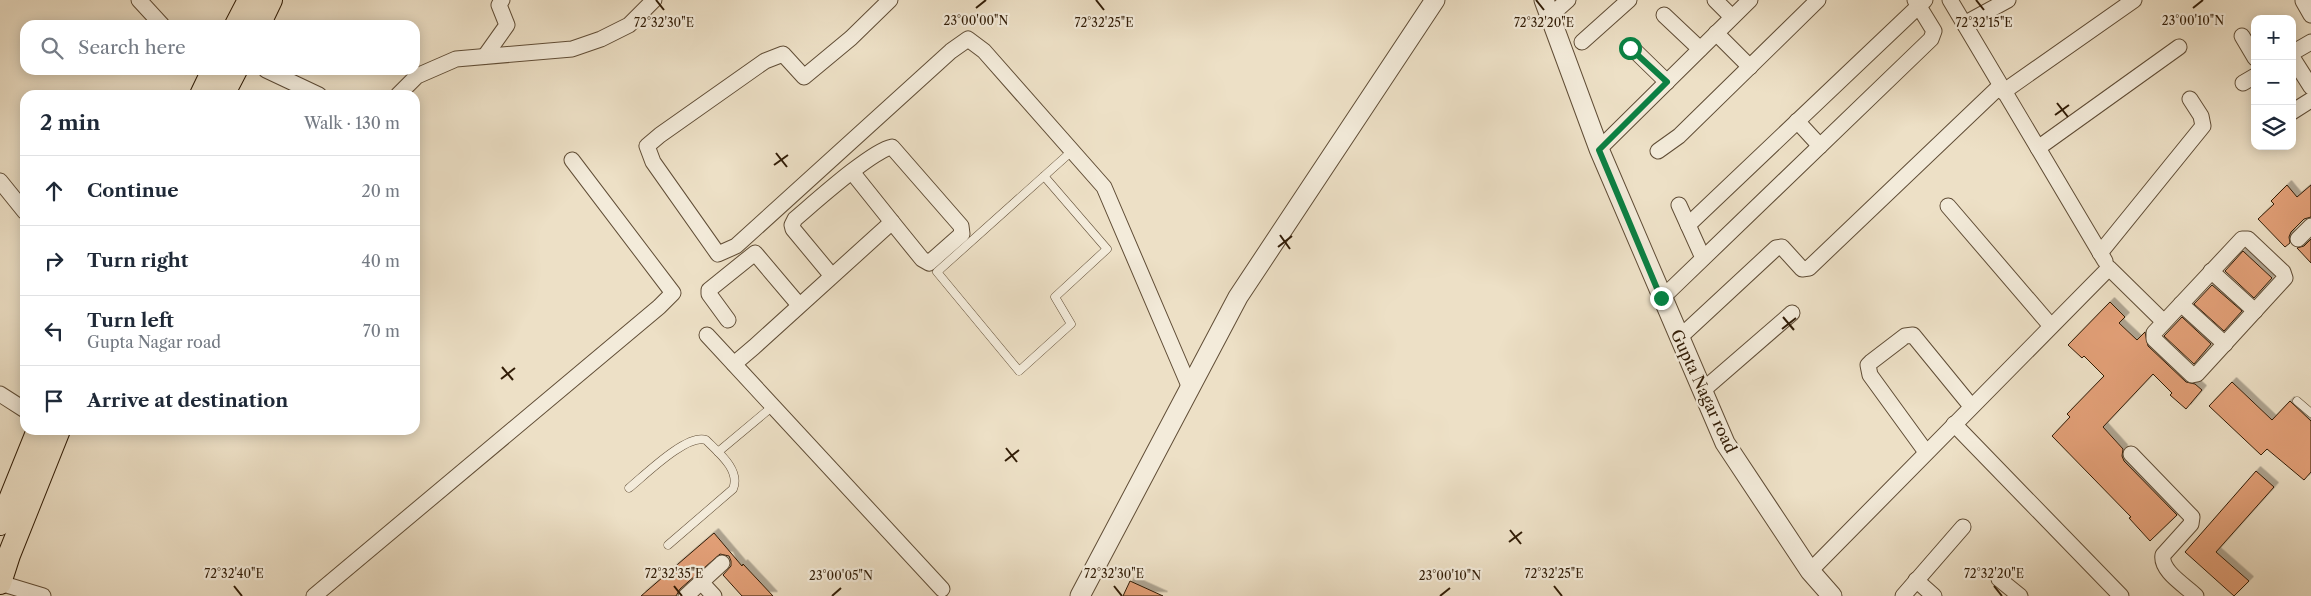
<!DOCTYPE html>
<html lang="en">
<head>
<meta charset="utf-8">
<style>
	:root { --surface:#fff; --page:#f6f6f7; --text:#1f2937; --muted:#747a83; --line:#e0e1e3 }
	body { margin:0; font-family:"Libre Caslon Text",serif; background:var(--page); color:var(--text) }
	.controls { position:absolute; right:15px; top:15px; display:grid; overflow:hidden; border-radius:10px; box-shadow:0 2px 12px #0003 }
	.controls button { width:45px; height:45px; display:grid; place-items:center; padding:0; border:0; border-bottom:1px solid var(--line); background:var(--surface); color:var(--text); font:25px sans-serif }
	.stop { position:absolute; width:15px; height:15px; margin:-11px; border:4px solid #0b8043; border-radius:50%; background:#fff }
	.stop.end { background:#0b8043; border-color:#fff; box-shadow:0 1px 5px #0008 }
	.list { margin:0; padding:0; list-style:none }
	h2 { display:flex; justify-content:space-between; align-items:center; height:65px; margin:0; padding:0 20px; font-size:21px }
	h2 small { font-size:16px; font-weight:400; color:var(--muted) }
	.list li { display:grid; grid-template-columns:32px 1fr auto; gap:15px; align-items:center; box-sizing:border-box; height:70px; padding:0 20px; border-top:1px solid var(--line) }
	.list b { display:block; font-size:19px; white-space:nowrap }
	.list p { margin:0; font-size:16px; white-space:nowrap; color:var(--muted) }
	.list em { font-size:16px; font-style:normal; color:var(--muted) }
	.icon { flex:none; width:28px; height:28px; fill:none; stroke:currentColor; stroke-width:2; stroke-linecap:round; stroke-linejoin:round }
	.map { position:relative; flex:none; width:2311px; height:596px; overflow:hidden }
	.search { position:absolute; background:var(--surface); box-shadow:0 2px 12px #0003; left:20px; top:20px; width:400px; height:55px; display:flex; align-items:center; gap:12px; box-sizing:border-box; padding:0 18px; border-radius:15px; color:var(--muted); font-size:19px }
	.panel { position:absolute; background:var(--surface); box-shadow:0 2px 12px #0003; left:20px; top:90px; width:400px; height:345px; border-radius:15px }
	.map>svg:first-child { display:block }
</style>
</head>
<body>
<div class="map">
<svg width="2311" height="596" viewBox="0 0 2311 596">
	<defs>
		<filter id="shadow"><feDropShadow dx="4.5" dy="-4.5" stdDeviation="0" flood-color="#0004"/></filter>
	</defs>
	<rect width="100%" height="100%" fill="#ede0c6"/>
	<filter id="stains"><feTurbulence type="fractalNoise" baseFrequency=".004" numOctaves="4"/><feColorMatrix values="0 0 0 0 .2 0 0 0 0 .09 0 0 0 0 .02 0 0 0 .5 -.17"/></filter>
	<radialGradient id="worn" r=".72"><stop offset=".6" stop-color="#630" stop-opacity="0"/><stop offset="1" stop-color="#630" stop-opacity=".3"/></radialGradient>
	<g fill="#e3a078" stroke="#311c06" filter="url(#shadow)">
		<path d="M2287,185L2297,197L2311,185V217L2304,219L2291,232L2289,237L2290,243L2285,247L2258,219L2274,204L2271,201Z"/>
		<path d="M2311,239V263L2297,248L2304,246Z"/>
		<path d="M2243,251L2272,278L2254,298L2225,271Z"/>
		<path d="M2212,285L2242,311L2224,331L2194,304Z"/>
		<path d="M2110,302L2125,317L2119,323L2137,340L2145,332L2148,346L2186,382L2195,384L2202,390L2186,409L2170,395L2172,393L2153,374L2103,427L2123,449L2122,456L2124,461L2177,515L2150,541L2129,518L2131,517L2052,436L2070,417L2067,414L2104,376L2084,356L2082,358L2068,345Z"/>
		<path d="M2182,317L2211,344L2194,364L2164,336Z"/>
		<path d="M2232,382L2272,420L2290,401L2311,421V472L2304,480L2267,449L2261,455L2209,406Z"/>
		<path d="M2256,471L2274,487L2216,552L2249,581L2234,596L2185,552Z"/>
		<path d="M714,533L742,566L743,564L773,596H742L723,575L731,566V561L729,556L720,554L680,589L676,596H641Z"/>
		<path d="M1130,581L1163,596H1123Z"/>
	</g>
	<g fill="none" stroke-linecap="round" stroke-linejoin="round">
		<g stroke="#604d36" stroke-width="9">
			<g id="service">
				<path d="M1044,176L1107,249L1055,297L1071,324L1019,371L937,272L1072,151"/>
				<path d="M2297,401L2311,413"/>
				<path d="M718,452L773,406"/>
				<path d="M629,488C644,476 687,433 706,440C718,452 741,470 733,489L668,545"/>
			</g>
		</g>
		<g stroke="#604d36" stroke-width="17">
			<g id="minor">
				<path d="M139,0L162,25"/>
				<path d="M890,0L851,38L804,77L783,54L765,61L660,135L647,146L653,162L718,254L736,246L951,51L968,39L984,51L1104,187L1190,388"/>
				<path d="M1715,0L1732,17"/>
				<path d="M1950,0L2038,148L2179,47"/>
				<path d="M2303,1L2311,15"/>
				<path d="M1664,15L1700,49"/>
				<path d="M1550,16L1568,0"/>
				<path d="M1964,24L2008,0"/>
				<path d="M1716,33L1750,67"/>
				<path d="M2242,36L2255,58"/>
				<path d="M1582,42L1629,0"/>
				<path d="M1631,47L1667,82"/>
				<path d="M2292,53L2311,42"/>
				<path d="M485,56L507,25L499,5L502,0"/>
				<path d="M2292,57L2311,87"/>
				<path d="M266,70L319,95"/>
				<path d="M2243,83L2255,76"/>
				<path d="M2003,92L2134,0"/>
				<path d="M398,95L417,76L456,59L572,49L601,39L629,25L654,0"/>
				<path d="M2292,112L2311,100"/>
				<path d="M1797,121L1820,146"/>
				<path d="M2038,148L2105,261"/>
				<path d="M1599,149L1750,0"/>
				<path d="M1658,151L1679,136L1818,0"/>
				<path d="M852,172L892,222"/>
				<path d="M0,181L25,212"/>
				<path d="M1679,205L1703,258"/>
				<path d="M1948,206L2051,326"/>
				<path d="M1688,225L1925,0"/>
				<path d="M2242,239H2248L2283,272L2285,278L2197,374L2192,375L2154,339V333Z"/>
				<path d="M2298,239L2311,226"/>
				<path d="M2100,253L2203,126L2201,116L2190,99"/>
				<path d="M2211,271L2255,311"/>
				<path d="M1661,299L1931,39L1934,31L1915,0"/>
				<path d="M2181,304L2225,344"/>
				<path d="M728,320L709,294V290L755,253L799,305"/>
				<path d="M707,335L942,589"/>
				<path d="M1679,338L1776,248L1782,247L1802,269L1809,268L2000,86"/>
				<path d="M734,364L754,347L892,222L922,259L929,263L962,234L961,226L892,147C871,151 814,203 795,219L792,225L793,229L832,276"/>
				<path d="M1702,391L1792,313"/>
				<path d="M0,394L25,410"/>
				<path d="M1954,424L2121,596"/>
				<path d="M1926,452L1870,375L1868,365L1871,362L1905,336L1913,335L1971,406"/>
				<path d="M2131,454L2192,517L2191,524L2163,555C2160,571 2186,586 2196,596"/>
				<path d="M1810,571L2109,268L2164,322"/>
				<path d="M1999,579L2020,596"/>
				<path d="M1916,580L1934,596"/>
				<path d="M701,582L714,596"/>
				<path d="M0,583L43,596"/>
				<path d="M314,596L659,307L673,293L572,160"/>
				<path d="M686,596L722,563"/>
				<path d="M1903,596L1963,527"/>
			</g>
		</g>
		<g stroke="#604d36" stroke-width="21">
			<g id="tertiary">
				<path d="M1544,0L1599,149L1725,443L1810,571L1832,596"/>
				<path d="M1080,596L1238,297L1435,0"/>
			</g>
		</g>
		<g stroke="#311c06" stroke-width="24">
			<g id="primary">
				<path d="M236,25L249,0"/>
				<path d="M259,25L271,0"/>
				<path d="M201,95L213,70"/>
				<path d="M223,95L236,70"/>
				<path d="M0,524L38,430"/>
				<path d="M0,583L9,555L59,430"/>
			</g>
		</g>
		<use href="#service" stroke="#f3ebda" stroke-width="8"/>
		<use href="#minor" stroke="#f3ebda" stroke-width="15"/>
		<use href="#tertiary" stroke="#f3ebda" stroke-width="19"/>
		<use href="#primary" stroke="#ede0c6" stroke-width="22"/>
	</g>
	<g fill="none" stroke-linecap="round" stroke-linejoin="round">
		<path stroke="#0b8043" stroke-width="6" d="M1630,48L1667,82L1599,150L1661,298"/>
	</g>
	<path fill="none" stroke="#311c06" stroke-width="2" d="M656,0L664,10M1096,0L1104,10M1536,0L1544,10M1976,0L1984,10M976,8L986,0M2193,8L2203,0M2057,103L2068,117M2055,115L2069,105M776,153L787,167M774,165L788,155M1280,235L1290,249M1278,247L1292,236M1783,317L1794,330M1782,329L1796,318M502,367L513,380M501,379L515,368M1006,448L1017,462M1005,461L1019,450M1510,530L1521,544M1509,542L1522,532M234,586L242,596M674,586L682,596M1114,586L1122,596M1554,586L1562,596M1994,586L2002,596M832,596L841,588M1440,596L1450,588"/>
	<g text-anchor="middle" dominant-baseline="central" stroke-width="4.5" stroke-linejoin="round" paint-order="stroke">
		<g font-size="16" fill="#311c06" stroke="#f3ebda">
			<text transform="translate(1704 391) rotate(65)">Gupta Nagar road</text>
		</g>
	</g>
	<g font-size="12" text-anchor="middle" fill="#311c06" stroke="#f3ebda" stroke-width="4.5" stroke-linejoin="round" paint-order="stroke">
		<text x="976" y="25">23°00'00"N</text>
		<text x="2193" y="25">23°00'10"N</text>
		<text x="664" y="27">72°32'30"E</text>
		<text x="1104" y="27">72°32'25"E</text>
		<text x="1544" y="27">72°32'20"E</text>
		<text x="1984" y="27">72°32'15"E</text>
		<text x="234" y="578">72°32'40"E</text>
		<text x="674" y="578">72°32'35"E</text>
		<text x="1114" y="578">72°32'30"E</text>
		<text x="1554" y="578">72°32'25"E</text>
		<text x="1994" y="578">72°32'20"E</text>
		<text x="841" y="580">23°00'05"N</text>
		<text x="1450" y="580">23°00'10"N</text>
	</g>
	<rect width="100%" height="100%" filter="url(#stains)"/>
	<rect width="100%" height="100%" fill="url(#worn)"/>
</svg>
<div class="controls">
<button>+</button>
<button>−</button>
<button><svg class="icon" aria-label="layers" viewBox="0 0 24 24"><path d="M12 4l9 5-9 5-9-5zM3 14l9 5 9-5"/></svg></button>
</div>
<div class="stop" style="left:1630px;top:48px"></div>
<div class="stop end" style="left:1661px;top:298px"></div>
<div class="search"><svg class="icon" aria-label="search" viewBox="0 0 24 24"><circle cx="10" cy="10" r="6"/><path d="M15 15l6 6"/></svg>Search here</div>
<section class="panel">
<h2>2 min<small>Walk · 130 m</small></h2>
<ul class="list">
<li><svg class="icon" aria-label="ahead" viewBox="0 0 24 24"><path d="M12 20V5M6 11l6-6 6 6"/></svg><div><b>Continue</b></div><em>20 m</em></li>
<li><svg class="icon" aria-label="right" viewBox="0 0 24 24"><path d="M7 20v-9h11M14 6l5 5-5 5"/></svg><div><b>Turn right</b></div><em>40 m</em></li>
<li><svg class="icon" aria-label="left" viewBox="0 0 24 24"><path d="M17 20v-9H6M10 6l-5 5 5 5"/></svg><div><b>Turn left</b><p>Gupta Nagar road</p></div><em>70 m</em></li>
<li><svg class="icon" aria-label="arrive" viewBox="0 0 24 24"><path d="M6 21V4h12l-3 4 3 4H6"/></svg><div><b>Arrive at destination</b></div></li>
</ul>
</section>
</div>
</body>
</html>
